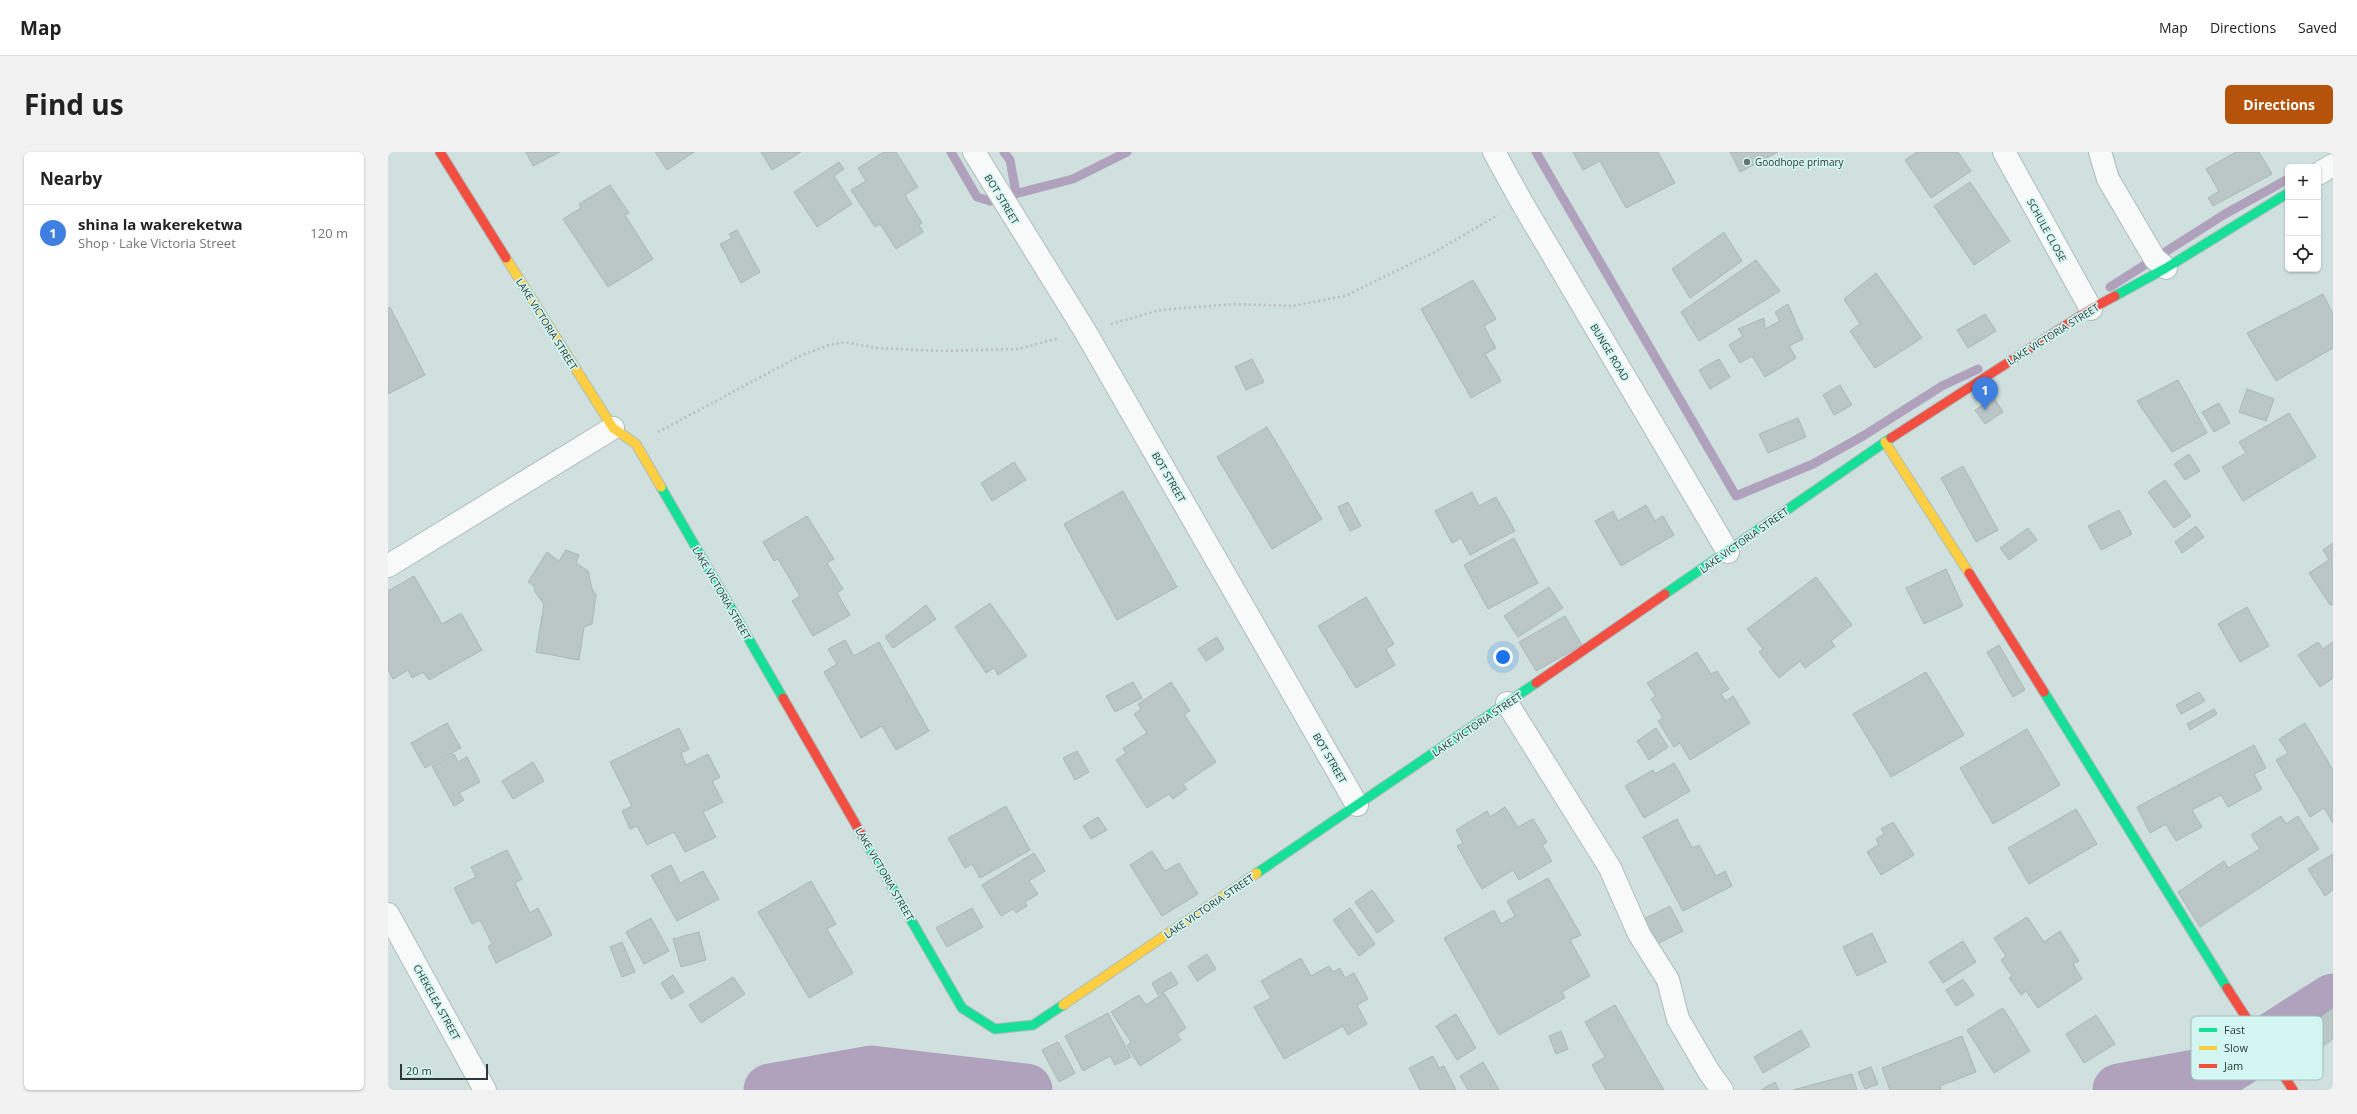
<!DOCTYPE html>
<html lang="en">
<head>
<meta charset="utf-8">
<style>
	:root { --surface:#fff; --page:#f2f2f2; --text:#222; --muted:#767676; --line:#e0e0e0; --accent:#b45309 }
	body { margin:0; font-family:"Open Sans",sans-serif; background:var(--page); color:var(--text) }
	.controls { position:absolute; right:12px; top:12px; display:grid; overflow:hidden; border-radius:6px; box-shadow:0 1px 3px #0004 }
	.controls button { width:36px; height:36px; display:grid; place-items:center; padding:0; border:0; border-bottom:1px solid var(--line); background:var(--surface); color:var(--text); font:20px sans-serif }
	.scale { position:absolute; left:12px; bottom:10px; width:88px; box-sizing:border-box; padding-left:4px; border:2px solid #2c3938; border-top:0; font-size:11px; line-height:14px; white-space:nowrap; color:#2c3938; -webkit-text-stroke:3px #d4f6f2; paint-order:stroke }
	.you { position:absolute; left:1115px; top:505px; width:14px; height:14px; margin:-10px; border:3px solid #fff; border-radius:50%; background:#1a73e8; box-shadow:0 0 0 6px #1a73e833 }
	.badge { display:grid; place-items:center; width:26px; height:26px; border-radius:50%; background:var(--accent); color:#fff; font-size:13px; font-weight:700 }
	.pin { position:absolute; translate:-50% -33px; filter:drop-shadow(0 1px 2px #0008) }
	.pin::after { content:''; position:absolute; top:21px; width:14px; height:12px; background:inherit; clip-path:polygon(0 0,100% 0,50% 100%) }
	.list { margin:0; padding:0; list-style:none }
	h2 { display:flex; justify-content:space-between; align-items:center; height:52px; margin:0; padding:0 16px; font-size:17px }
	h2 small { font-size:13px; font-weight:400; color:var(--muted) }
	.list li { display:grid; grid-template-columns:26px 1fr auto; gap:12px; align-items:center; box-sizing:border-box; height:56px; padding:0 16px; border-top:1px solid var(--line) }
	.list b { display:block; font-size:15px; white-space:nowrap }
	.list p { margin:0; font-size:13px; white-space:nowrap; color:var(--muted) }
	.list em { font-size:13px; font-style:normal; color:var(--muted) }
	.icon { flex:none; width:22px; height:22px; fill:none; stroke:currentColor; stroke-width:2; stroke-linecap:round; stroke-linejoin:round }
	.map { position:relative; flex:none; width:1945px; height:938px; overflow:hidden; border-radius:6px }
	header { display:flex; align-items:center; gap:24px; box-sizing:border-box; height:56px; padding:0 20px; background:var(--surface); border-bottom:1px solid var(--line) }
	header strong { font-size:19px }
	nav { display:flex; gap:22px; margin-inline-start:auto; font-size:14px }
	.intro { display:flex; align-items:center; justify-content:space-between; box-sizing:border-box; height:96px; padding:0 24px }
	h1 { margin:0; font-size:28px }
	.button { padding:10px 18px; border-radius:6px; background:var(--accent); color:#fff; font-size:14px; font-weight:700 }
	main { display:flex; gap:24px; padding:0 24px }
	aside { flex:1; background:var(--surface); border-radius:6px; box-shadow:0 1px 3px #0004 }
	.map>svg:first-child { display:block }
</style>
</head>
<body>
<header>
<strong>Map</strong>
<nav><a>Map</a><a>Directions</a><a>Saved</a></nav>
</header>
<div class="intro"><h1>Find us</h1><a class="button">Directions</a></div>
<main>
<aside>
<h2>Nearby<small></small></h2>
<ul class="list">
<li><span class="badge" style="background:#3f7fe0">1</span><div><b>shina la wakereketwa</b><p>Shop · Lake Victoria Street</p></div><em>120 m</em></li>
</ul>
</aside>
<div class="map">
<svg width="1945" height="938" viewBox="0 0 1945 938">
	<rect width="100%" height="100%" fill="#cfe0df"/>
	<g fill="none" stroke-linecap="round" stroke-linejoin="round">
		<g stroke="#b0a1bc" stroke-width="9">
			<path d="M563,0L589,45L602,49"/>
			<path d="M616,0L622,8L628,41"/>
			<path d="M1148,0L1348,344L1425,312L1475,284L1554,234L1590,217"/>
			<path d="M619,44L685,27L739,0"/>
			<path d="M1722,135L1837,62L1900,27"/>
		</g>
		<g stroke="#b0a1bc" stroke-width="53">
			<path d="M382,938L483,920L638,938"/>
			<path d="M1731,938L1834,919L1945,848"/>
		</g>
	</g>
	<g fill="#bac7c6" stroke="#aab8b7">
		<path d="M138,0H172L145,14Z"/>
		<path d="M267,0H306L279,18Z"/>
		<path d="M373,0H413L384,18Z"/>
		<path d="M496,0H508L530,35L517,43L534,71L531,73L535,80L508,97L492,72L487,75L463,38L478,29L470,16Z"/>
		<path d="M1185,0H1270L1287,31L1238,56L1212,9L1195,18Z"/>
		<path d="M1342,0H1390L1352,20Z"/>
		<path d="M1529,0H1570L1583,19L1543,46L1517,8Z"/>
		<path d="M1848,0H1871L1884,22L1825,54L1820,46L1831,39L1818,17Z"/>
		<path d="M451,10L456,17L446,24L464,52L429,75L406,40Z"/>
		<path d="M1582,30L1622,89L1586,113L1546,54Z"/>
		<path d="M222,33L241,61L237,63L265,107L220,135L175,67L193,56L191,52Z"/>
		<path d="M349,78L372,120L353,131L332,92L344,86L341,82Z"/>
		<path d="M1336,80L1354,109L1302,146L1284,117Z"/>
		<path d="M1368,108L1392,139L1311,189L1293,160Z"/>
		<path d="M1488,121L1534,186L1487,216L1462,179L1472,172L1456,147Z"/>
		<path d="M1085,128L1108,167L1096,174L1108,196L1097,202L1113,229L1083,246L1033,157Z"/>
		<path d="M1935,142L1945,162V196L1888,229L1859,181Z"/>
		<path d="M1400,152L1415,187L1401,194L1408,206L1377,225L1364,204L1352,211L1341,193L1355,184L1350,177L1376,166L1377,177L1392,169L1387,160Z"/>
		<path d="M2,155L37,223L0,242V156Z"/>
		<path d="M1597,162L1608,179L1580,196L1569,178Z"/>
		<path d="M864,207L876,230L858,238L847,215Z"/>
		<path d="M1331,207L1342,225L1322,237L1311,218Z"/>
		<path d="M1790,228L1819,281L1784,300L1749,249Z"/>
		<path d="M1452,233L1464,253L1446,263L1435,243Z"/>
		<path d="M1859,237L1886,247L1878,269L1851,260Z"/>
		<path d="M1606,246L1615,260L1597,272L1587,258Z"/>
		<path d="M1831,251L1842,271L1826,280L1814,260Z"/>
		<path d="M1901,261L1928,305L1855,349L1834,315L1858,301L1851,290Z"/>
		<path d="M1410,266L1418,285L1380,301L1371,282Z"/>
		<path d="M879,275L934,367L884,397L829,305Z"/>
		<path d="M1801,302L1812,319L1797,328L1786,312Z"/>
		<path d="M626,310L638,328L604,349L593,331Z"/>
		<path d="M1575,314L1610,378L1588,390L1553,326Z"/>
		<path d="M1777,328L1803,364L1786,376L1760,340Z"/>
		<path d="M735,339L789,435L729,468L676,372Z"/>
		<path d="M1084,340L1091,354L1108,345L1127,379L1082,403L1073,386L1064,391L1047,359Z"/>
		<path d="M960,350L973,374L962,379L950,355Z"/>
		<path d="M1258,353L1267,369L1275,364L1286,383L1233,414L1207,369L1225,359L1230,369Z"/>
		<path d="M1731,358L1744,382L1713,398L1700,374Z"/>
		<path d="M419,364L446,407L439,411L455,437L449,441L462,463L425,484L404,449L412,444L390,407L386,409L375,390Z"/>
		<path d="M1808,374L1816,385L1794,401L1787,390Z"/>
		<path d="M1640,376L1649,388L1621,408L1612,396Z"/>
		<path d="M1126,386L1150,431L1100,457L1076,413Z"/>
		<path d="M1945,391V452L1942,453L1921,421L1941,408L1935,398Z"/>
		<path d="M178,398L191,403L188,411L200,419L204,437L208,443L204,472L196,475L191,508L148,500L156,452L147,440L146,434L140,430L159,400L171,409Z"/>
		<path d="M1558,417L1575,454L1536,472L1518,436Z"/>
		<path d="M26,424L54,472L73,461L94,498L41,528L35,520L24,526L20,518L5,527L0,518V439Z"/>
		<path d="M1428,425L1464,473L1443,489L1447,494L1417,516L1412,509L1391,526L1371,500L1375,497L1359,477Z"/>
		<path d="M1161,435L1175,456L1130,485L1116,464Z"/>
		<path d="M978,445L1006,492L998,497L1007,513L968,536L930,474Z"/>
		<path d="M602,451L639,504L610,523L606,516L598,521L567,475Z"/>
		<path d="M538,453L548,467L505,496L497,485Z"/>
		<path d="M1859,455L1881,494L1852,510L1830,472Z"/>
		<path d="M1177,464L1194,493L1148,519L1131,490Z"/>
		<path d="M829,485L836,497L818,509L810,497Z"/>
		<path d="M457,488L466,504L491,490L541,579L508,598L494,574L473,586L436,520L449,512L440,497Z"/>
		<path d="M1930,490L1935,497L1945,490V526L1932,535L1910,503Z"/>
		<path d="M1611,493L1637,538L1625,545L1599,500Z"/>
		<path d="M1309,500L1323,522L1329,519L1341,537L1333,542L1338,549L1345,544L1362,571L1302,608L1292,591L1286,595L1270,569L1275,566L1263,547L1268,544L1259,531Z"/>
		<path d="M1538,520L1576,583L1503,625L1465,562Z"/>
		<path d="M745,530L754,546L727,560L718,544Z"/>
		<path d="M783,530L802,559L796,562L828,610L795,632L799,637L785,647L781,642L759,656L728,608L738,601L735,596L759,581L746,562L753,557L750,552Z"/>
		<path d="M1811,540L1817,549L1793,562L1788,553Z"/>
		<path d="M1826,557L1829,562L1802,578L1799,572Z"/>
		<path d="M59,571L73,596L37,616L23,591Z"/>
		<path d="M1917,571L1945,618V671L1936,656L1922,665L1888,608L1900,601L1891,587Z"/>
		<path d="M291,576L301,597L293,601L298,613L320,602L332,625L324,629L335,650L315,660L328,685L297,700L286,680L259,693L249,674L242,677L234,659L244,654L222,610Z"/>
		<path d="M1268,576L1280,595L1261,608L1249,589Z"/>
		<path d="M1639,577L1672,633L1605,672L1572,616Z"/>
		<path d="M1866,593L1878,616L1866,622L1874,637L1840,655L1833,643L1804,658L1814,675L1788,689L1778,672L1762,681L1749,655Z"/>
		<path d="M689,599L701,620L687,628L675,606Z"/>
		<path d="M66,602L70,610L79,605L92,630L71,641L76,648L66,654L44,614Z"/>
		<path d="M145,610L156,629L125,647L114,629Z"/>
		<path d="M1286,611L1302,639L1256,666L1237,634L1265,618L1267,622Z"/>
		<path d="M618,654L642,698L592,726L584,712L577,716L560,686Z"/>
		<path d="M1117,655L1130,675L1145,667L1159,690L1154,693L1164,709L1131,728L1125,718L1094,737L1069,694L1075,691L1068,678L1099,659L1102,665Z"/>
		<path d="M1688,657L1709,692L1641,732L1620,696Z"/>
		<path d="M1893,664L1898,672L1910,664L1931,697L1812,775L1790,740L1836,709L1840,716L1872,697L1863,683Z"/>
		<path d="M710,665L719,678L703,687L695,674Z"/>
		<path d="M1289,667L1304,696L1311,693L1328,724L1337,719L1344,734L1295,759L1255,685Z"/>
		<path d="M1505,670L1526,703L1493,723L1479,700L1491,692L1488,687L1496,682L1493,677Z"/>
		<path d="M119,698L134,727L127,731L142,761L150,756L164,783L108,811L100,794L104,792L92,768L84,772L66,736L88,725L83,715Z"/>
		<path d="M764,699L777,719L791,711L810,742L774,764L742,713Z"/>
		<path d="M646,701L657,719L641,729L650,742L637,750L639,754L628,761L625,757L613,764L594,733Z"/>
		<path d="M1945,702V738L1937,744L1920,717Z"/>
		<path d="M283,713L292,731L315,719L331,747L289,769L263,723Z"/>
		<path d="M1160,726L1193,783L1182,788L1202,824L1174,840L1177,846L1111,883L1056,786L1106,758L1113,772L1127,764L1119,749Z"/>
		<path d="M423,729L448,772L439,777L465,821L421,846L370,760Z"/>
		<path d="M984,738L1006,769L989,781L967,750Z"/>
		<path d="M1282,754L1295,779L1269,792L1256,767Z"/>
		<path d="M584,756L595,775L559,795L548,776Z"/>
		<path d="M962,756L987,792L971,804L945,768Z"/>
		<path d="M1639,765L1656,790L1672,779L1691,809L1685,812L1694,827L1650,856L1638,839L1633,843L1621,826L1624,824L1613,808L1618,804L1606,786Z"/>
		<path d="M263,766L281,799L256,812L238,780Z"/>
		<path d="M311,780L318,808L293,815L285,787Z"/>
		<path d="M1484,781L1498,810L1469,824L1455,795Z"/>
		<path d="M1575,789L1588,810L1555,831L1541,810Z"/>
		<path d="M234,790L247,820L234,825L222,795Z"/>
		<path d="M819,802L828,817L809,829L800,814Z"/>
		<path d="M913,806L923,824L941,814L945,820L952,816L957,826L966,821L980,847L969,853L979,872L960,883L955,874L896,907L866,855L883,846L873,829Z"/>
		<path d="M783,820L790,832L770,843L764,831Z"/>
		<path d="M285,823L296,840L283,847L273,831Z"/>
		<path d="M345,825L357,842L313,871L301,853Z"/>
		<path d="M1575,827L1586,843L1568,854L1558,838Z"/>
		<path d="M776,841L798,876L789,882L793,888L752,914L739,894L743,890L723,860L751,843L758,853Z"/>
		<path d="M1227,853L1276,938H1218L1204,913L1217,905L1197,870Z"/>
		<path d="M1615,856L1642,899L1606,921L1579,878Z"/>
		<path d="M1945,856V887L1917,907L1902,887Z"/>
		<path d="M720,861L743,905L727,913L722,904L695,919L677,884Z"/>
		<path d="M1068,862L1088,896L1069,908L1048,874Z"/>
		<path d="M1708,863L1727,892L1696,911L1678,882Z"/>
		<path d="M1413,878L1422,894L1375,921L1366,905Z"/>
		<path d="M1173,879L1180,897L1168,902L1161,884Z"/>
		<path d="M1574,884L1588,920L1552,934L1553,938H1502L1494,916Z"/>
		<path d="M670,890L687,921L671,930L654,898Z"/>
		<path d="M1045,904L1051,916L1056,914L1068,938H1032L1021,916Z"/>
		<path d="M1095,910L1111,938H1080L1072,924Z"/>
		<path d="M1483,915L1490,932L1477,937L1470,920Z"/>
		<path d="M1464,922L1469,938H1405Z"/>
		<path d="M1387,930L1391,938H1373Z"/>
	</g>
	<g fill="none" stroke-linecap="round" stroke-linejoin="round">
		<g stroke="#aebdbb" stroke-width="24">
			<g id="street">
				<path d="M586,0L697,179L969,653"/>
				<path d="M1106,0L1133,49L1340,400"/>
				<path d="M1616,0L1703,157"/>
				<path d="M1712,0L1720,27L1767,107L1778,116"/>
				<path d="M1930,22L1945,13"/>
				<path d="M0,414L225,276"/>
				<path d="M1119,551L1222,716L1251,782L1280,828L1290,867L1321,920L1334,938"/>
				<path d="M0,762L97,938"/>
			</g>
		</g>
		<g stroke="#aebdbb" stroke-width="11">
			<g id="fast">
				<path d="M1727,144L1778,116L1900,41"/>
				<path d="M273,335L395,546"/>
				<path d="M1277,442L1503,286"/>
				<path d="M1656,540L1839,836"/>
				<path d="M479,692L574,856L607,877L645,873L675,853"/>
				<path d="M869,721L1148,531"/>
			</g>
		</g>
		<g stroke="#aebdbb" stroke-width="11">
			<g id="slow">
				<path d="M118,106L225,276L248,292L273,335"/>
				<path d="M1497,290L1581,421"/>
				<path d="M675,853L869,721"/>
			</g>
		</g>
		<g stroke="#aebdbb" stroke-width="11">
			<g id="jam">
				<path d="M52,0L118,106"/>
				<path d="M1503,286L1703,157L1727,144"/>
				<path d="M1581,421L1656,540"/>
				<path d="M1148,531L1277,442"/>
				<path d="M395,546L479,692"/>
				<path d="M1839,836L1905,938"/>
			</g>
		</g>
		<g stroke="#b8bfbe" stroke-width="2.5" stroke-dasharray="2 3" stroke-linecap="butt">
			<path d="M723,172L772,158L846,152L904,154L957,144L1045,101L1110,63"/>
			<path d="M270,280L414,203L441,193L457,190L489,196L554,199L630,197L671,186"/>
		</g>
		<use href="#street" stroke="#f8fafa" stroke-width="22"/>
		<use href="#fast" stroke="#16e098" stroke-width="9"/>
		<use href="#slow" stroke="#ffcf43" stroke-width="9"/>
		<use href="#jam" stroke="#f24e42" stroke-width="9"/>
	</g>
	<circle fill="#657372" stroke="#d4f6f2" stroke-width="1.5" cx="1359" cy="10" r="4"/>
	<g text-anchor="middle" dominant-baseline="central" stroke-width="3.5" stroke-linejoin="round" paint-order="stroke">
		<g font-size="10" fill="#2c3938" stroke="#d4f6f2" text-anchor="start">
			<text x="1367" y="10">Goodhope primary</text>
		</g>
		<g font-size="10" fill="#2c3938" stroke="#d4f6f2">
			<text transform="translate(614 47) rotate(59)">BOT STREET</text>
			<text transform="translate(1659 78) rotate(61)">SCHULE CLOSE</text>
			<text transform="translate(159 172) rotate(58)">LAKE VICTORIA STREET</text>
			<text transform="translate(1665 182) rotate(-32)">LAKE VICTORIA STREET</text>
			<text transform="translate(1222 200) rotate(59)">BUNGE ROAD</text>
			<text transform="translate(781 325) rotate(60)">BOT STREET</text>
			<text transform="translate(1356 388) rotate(-35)">LAKE VICTORIA STREET</text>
			<text transform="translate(334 441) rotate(60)">LAKE VICTORIA STREET</text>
			<text transform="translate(1089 572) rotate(-34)">LAKE VICTORIA STREET</text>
			<text transform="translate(942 606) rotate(60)">BOT STREET</text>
			<text transform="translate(497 722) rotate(60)">LAKE VICTORIA STREET</text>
			<text transform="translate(821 754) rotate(-34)">LAKE VICTORIA STREET</text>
			<text transform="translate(49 850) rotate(61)">CHEKELEA STREET</text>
		</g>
	</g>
	<rect x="1803" y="864" width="132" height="64" rx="6" fill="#d4f6f2" stroke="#a2bdba" stroke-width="1"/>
	<rect x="1811" y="876" width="18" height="4" fill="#16e098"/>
	<rect x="1811" y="894" width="18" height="4" fill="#ffcf43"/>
	<rect x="1811" y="912" width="18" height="4" fill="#f24e42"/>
	<g font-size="11" fill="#2c3938">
		<text x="1836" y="882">Fast</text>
		<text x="1836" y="900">Slow</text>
		<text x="1836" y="918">Jam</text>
	</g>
</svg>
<div class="controls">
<button>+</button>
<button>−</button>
<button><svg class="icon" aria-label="locate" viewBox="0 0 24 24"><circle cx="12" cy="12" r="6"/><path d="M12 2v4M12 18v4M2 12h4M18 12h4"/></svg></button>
</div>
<div class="scale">20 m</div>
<div class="you"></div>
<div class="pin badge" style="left:1597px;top:258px;background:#3f7fe0">1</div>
</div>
</main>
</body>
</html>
